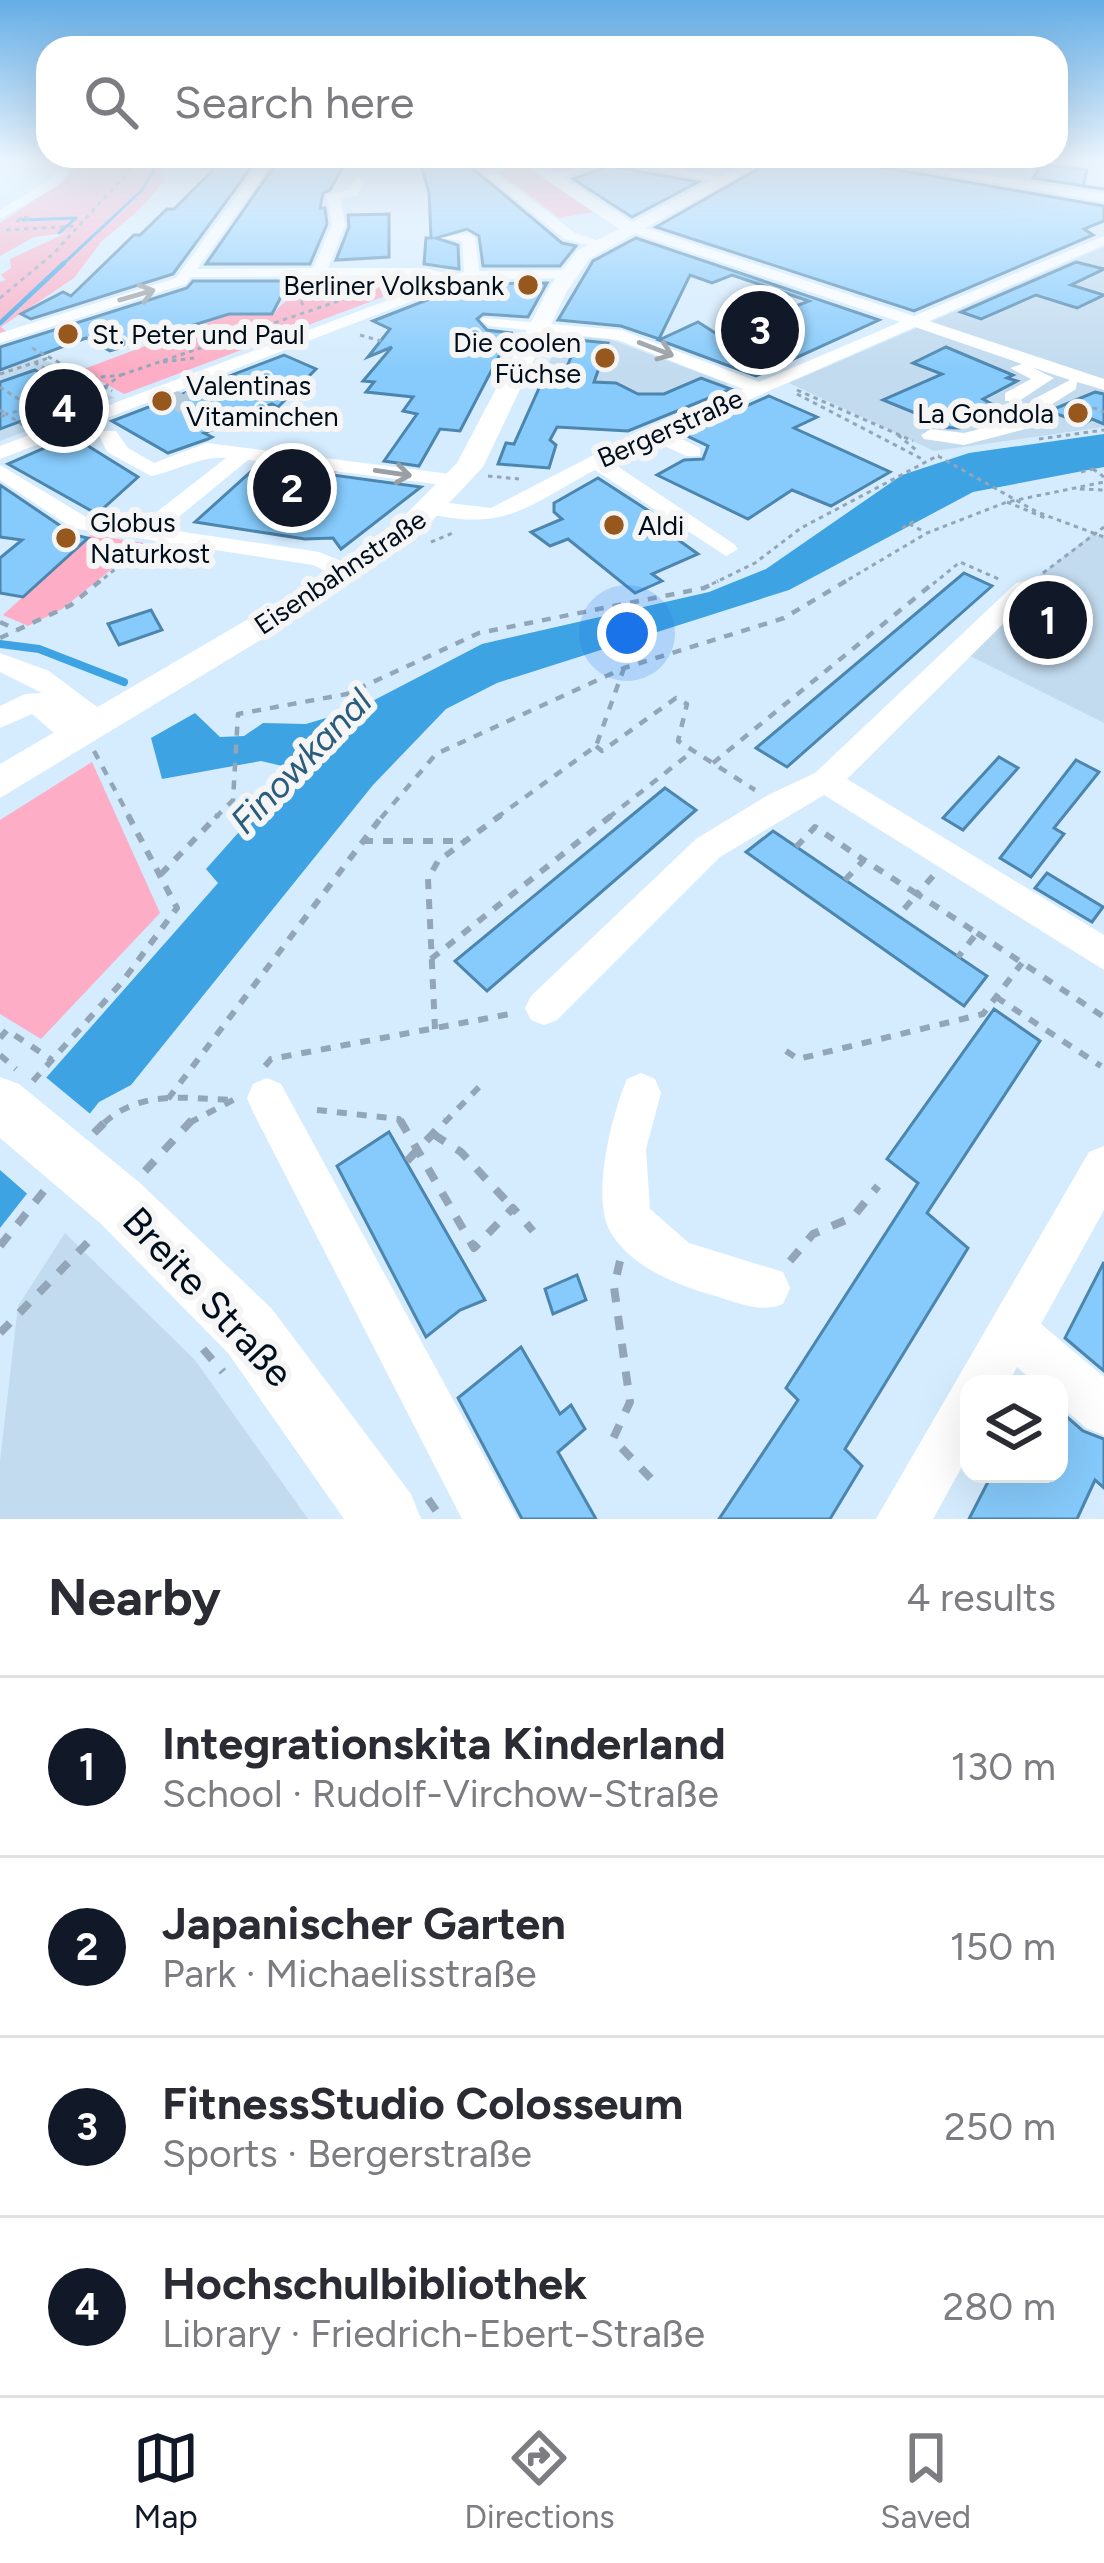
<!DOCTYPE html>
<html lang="en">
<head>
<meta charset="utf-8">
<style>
	:root { --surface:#fff; --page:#f7f7f7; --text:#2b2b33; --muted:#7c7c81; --line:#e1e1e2; --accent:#111827 }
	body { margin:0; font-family:Figtree,sans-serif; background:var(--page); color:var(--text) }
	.controls { position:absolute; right:36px; bottom:36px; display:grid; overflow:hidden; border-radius:24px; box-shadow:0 12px 48px #0002 }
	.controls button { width:108px; height:108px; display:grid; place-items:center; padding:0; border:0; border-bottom:3px solid var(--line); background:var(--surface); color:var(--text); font:60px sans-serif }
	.you { position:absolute; left:627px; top:633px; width:42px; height:42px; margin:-30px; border:9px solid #fff; border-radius:50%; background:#1a73e8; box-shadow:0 0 0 18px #1a73e833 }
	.badge { display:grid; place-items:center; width:78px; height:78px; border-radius:50%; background:var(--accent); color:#fff; font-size:39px; font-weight:700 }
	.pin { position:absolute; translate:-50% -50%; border:6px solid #fff; box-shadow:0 3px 12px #0006 }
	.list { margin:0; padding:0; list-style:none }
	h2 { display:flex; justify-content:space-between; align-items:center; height:156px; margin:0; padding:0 48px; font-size:51px }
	h2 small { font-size:39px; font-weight:400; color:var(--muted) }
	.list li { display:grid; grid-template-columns:78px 1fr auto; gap:36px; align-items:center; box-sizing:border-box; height:180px; padding:0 48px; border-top:3px solid var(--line) }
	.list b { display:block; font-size:45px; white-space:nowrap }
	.list p { margin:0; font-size:39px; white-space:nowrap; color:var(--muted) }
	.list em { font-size:39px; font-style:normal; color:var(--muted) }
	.icon { flex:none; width:66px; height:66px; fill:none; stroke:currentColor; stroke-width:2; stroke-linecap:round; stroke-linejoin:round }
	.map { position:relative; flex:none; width:1104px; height:1519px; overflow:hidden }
	.search { position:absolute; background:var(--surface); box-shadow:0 12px 48px #0002; left:36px; right:36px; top:36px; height:132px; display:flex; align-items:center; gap:30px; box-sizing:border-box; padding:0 42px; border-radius:36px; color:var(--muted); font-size:45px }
	.sheet { height:876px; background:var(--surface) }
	nav { display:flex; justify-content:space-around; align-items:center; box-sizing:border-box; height:168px; border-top:3px solid var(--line); background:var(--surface); font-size:33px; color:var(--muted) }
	nav a { display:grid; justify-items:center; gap:6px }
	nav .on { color:var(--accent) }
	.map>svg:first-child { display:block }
</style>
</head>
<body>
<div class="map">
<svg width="1104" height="1519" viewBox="0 0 1104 1519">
	<rect width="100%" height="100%" fill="#d5ecfe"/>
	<g fill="#c2dbef">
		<path d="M1104,247V427L934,451L789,383Z"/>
		<path d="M560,335L609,339L729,384L672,409L616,383L544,377Z"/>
		<path d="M13,342L114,398L0,441V346Z"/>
		<path d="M1093,533L1104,537V723L960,651L1024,588Z"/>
		<path d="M65,1233L195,1360L308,1519H0V1461L18,1306Z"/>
	</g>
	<g fill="#fdadc5">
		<path d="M84,158H169L160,171L165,180L141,208L101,242L74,278L1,327L7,332L0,334V282L6,280L1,275L11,268L10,259L66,233L34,237L0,256V223L62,182Z"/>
		<path d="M524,165L593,212L559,218L494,168Z"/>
		<path d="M313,277H319L312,293L363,292L370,278L428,280L124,394L81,370L231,314H274C285,296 303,296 313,277Z"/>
		<path d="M288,462L338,470L308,506L249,501Z"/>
		<path d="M91,535L144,543L62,609L28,626L3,615Z"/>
		<path d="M92,762L160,913L41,1039L0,1014V820Z"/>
	</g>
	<path fill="#3ea3e2" d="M1104,434V467L973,492L789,590L497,683L446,709L373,785L131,1085L99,1102L0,1228V1130L218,883L206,869L295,769L261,761L162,779L151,738L195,713L220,737L244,736L263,723L306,724L359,708L482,644L709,592L766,569L902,475L969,453Z"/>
	<path fill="#d5ecfe" d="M42,1074L94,1117L32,1198L0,1170V1121Z"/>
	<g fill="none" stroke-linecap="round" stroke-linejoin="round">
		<g stroke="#3ea3e2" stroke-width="3">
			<path d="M23,220L76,218L59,233"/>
			<path d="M61,266L142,190L161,158"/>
		</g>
		<path stroke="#3ea3e2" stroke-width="4.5" d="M0,323L64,263"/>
		<path stroke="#3ea3e2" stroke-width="8" d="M0,644L39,649L124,682"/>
	</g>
	<g fill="#86cbfc" stroke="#4c86ae" stroke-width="3">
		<path d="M247,158H258L173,274L31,319L21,314L63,292L71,296L134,235H140L167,209H174L223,160Z"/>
		<path d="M280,158H348L330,190L323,193L320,208H325L327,224L310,264H206Z"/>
		<path d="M777,158H849L852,162L1104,206V221L1084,229L1093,235L914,311L656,227Z"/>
		<path d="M466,163L562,243L576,246L560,266H483L479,236L467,229L436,238L458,245L459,269L424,264L426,238H431L429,192L421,165Z"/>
		<path d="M1042,164L1087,170L1083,186L1104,189L1033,178Z"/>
		<path d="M609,166L698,182L632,217L573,179Z"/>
		<path d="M389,214V257L336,260L349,227L348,215Z"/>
		<path d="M636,238L879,320L756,376L659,340L698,322L720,336L809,301L732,275L712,283L690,275L659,339L621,326L558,320L593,261Z"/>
		<path d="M1076,262L1104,269L1071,285L1104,295L1077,308L1036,295L981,319L961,312Z"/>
		<path d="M193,281H297L291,293H283L272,314H229L110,351L86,338L0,370V347L187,288Z"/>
		<path d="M547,283L528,317L483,314L477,319L487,330L511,333L460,431L440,429L419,466L384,461L417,414L403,411L413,397L366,392L374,382L363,381L392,347L368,357L390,329L373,321L468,284Z"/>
		<path d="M578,340L608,343L594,382L616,383L638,394H664L701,378L731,389L628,431L557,427L550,440L556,445L549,468L498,464L506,443L514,444L544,377L562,379Z"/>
		<path d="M946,347L1013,375L1007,378L1017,381L983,399L1009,414L959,428L926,427L920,415L883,400L942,374L913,363Z"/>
		<path d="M284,355L316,369L278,407L272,404L204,433L212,437L208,439L168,453L112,421Z"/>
		<path d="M35,370L67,388L56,408L0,429V382Z"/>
		<path d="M1095,392L1104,394V424L1092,419L1084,424L1049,411Z"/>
		<path d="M769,396L817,417L794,428L890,472L831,506L792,490L748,519L657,475L684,460L703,459L708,446L683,434Z"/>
		<path d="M72,436L138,477L97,514L8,464Z"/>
		<path d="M257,466L282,469L255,499L308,506L333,475L421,487L341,549L333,538L305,539L195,522Z"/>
		<path d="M598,478L652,513L645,516L698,554L652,574L662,581L635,593L568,539L550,546L531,532L562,519L554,512V503Z"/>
		<path d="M0,485L74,535L88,538L23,597L0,593V558L22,540L0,537Z"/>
		<path d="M964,573L992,586L787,767L756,748Z"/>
		<path d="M151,610L162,630L119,645L108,624Z"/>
		<path d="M999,757L1018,768L963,830L943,818Z"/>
		<path d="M1076,760L1099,772L1054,828L1064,834L1031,877L1000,858Z"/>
		<path d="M665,788L696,810L487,991L455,961Z"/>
		<path d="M773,831L987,976L964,1006L746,852Z"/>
		<path d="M1047,873L1103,907L1092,922L1035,888Z"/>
		<path d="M994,1009L1040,1041L927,1213L968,1248L845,1449L862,1466L830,1519H719L798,1400L786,1388L918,1183L887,1159Z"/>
		<path d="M389,1132L485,1300L460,1310L426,1337L337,1166Z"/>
		<path d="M1104,1262V1371L1065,1338Z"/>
		<path d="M577,1275L586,1300L553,1314L545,1289Z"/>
		<path d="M521,1347L560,1414L571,1405L585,1429L558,1452L596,1519H522L458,1398Z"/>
		<path d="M1059,1410L1083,1431L1104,1439V1488L1095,1480L1077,1519H969L992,1474H1059Z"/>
	</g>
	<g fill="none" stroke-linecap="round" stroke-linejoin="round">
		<path stroke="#b5cbdc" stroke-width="16" stroke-dasharray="16 8" stroke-linecap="butt" d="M170,396L185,404"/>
		<path stroke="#b5cbdc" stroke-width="21" stroke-dasharray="21 10" stroke-linecap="butt" d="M180,401L185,404"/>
		<g stroke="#92a6b7" stroke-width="3" stroke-dasharray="4.5 4.5" stroke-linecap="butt">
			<path d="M24,217L31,219L15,221Z"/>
			<path d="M6,230L78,226"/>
			<path d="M297,293L305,309"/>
			<path d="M0,298L54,253L141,158"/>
			<path d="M360,335L381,341"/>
			<path d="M32,348L112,391"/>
			<path d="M552,353L572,355"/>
			<path d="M163,362L194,358"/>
			<path d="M0,374L51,357"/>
			<path d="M121,375L371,290"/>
			<path d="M92,378L121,375L105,387"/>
			<path d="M0,387L29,406L79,388L35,363"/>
			<path d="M797,390L913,441"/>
			<path d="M797,394L924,460"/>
			<path d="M1076,401L1104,412"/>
			<path d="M0,410L6,414L1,417"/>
			<path d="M23,425L6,414L43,405"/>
			<path d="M898,435L916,450"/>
			<path d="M1039,439L1104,430"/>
			<path d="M938,456L1037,512L1104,537"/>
			<path d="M1093,469L1104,477"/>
			<path d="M1081,472L1097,468"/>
			<path d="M488,476L519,479"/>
			<path d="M279,477L261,497L303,503L319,483"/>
			<path d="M1080,489L1104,490"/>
			<path d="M1007,502L1045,518"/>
			<path d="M909,524L925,532"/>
			<path d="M902,528L918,519"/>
			<path d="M431,542L453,533"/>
			<path d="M1043,573L1104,527"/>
			<path d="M97,584L136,552"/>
			<path d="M712,584L755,563L801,528L939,455"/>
			<path d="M841,584L927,533L1007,502L1104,482"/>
			<path d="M933,584L960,562L1001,580"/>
		</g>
		<g stroke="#92a6b7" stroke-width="4.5" stroke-dasharray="9 9" stroke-linecap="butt">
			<path d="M0,622L17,630"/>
			<path d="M0,638L71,605L100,581"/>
			<path d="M596,746L602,751L676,698L687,704L678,741L755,790"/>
			<path d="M94,751L130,818"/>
			<path d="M713,763L936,581"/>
			<path d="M215,818L233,800L238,714L347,694L479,633L704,588L718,581"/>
			<path d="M381,818L436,754L624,668L784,618L846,581"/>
			<path d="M496,818L596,746L624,668"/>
			<path d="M608,818L693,751"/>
		</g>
		<g stroke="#92a6b7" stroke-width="6" stroke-dasharray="10 10" stroke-linecap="butt">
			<path d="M363,841H466"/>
			<path d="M796,847L815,827L864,860"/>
			<path d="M161,874L218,815"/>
			<path d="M933,876L917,894L977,933L958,957"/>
			<path d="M845,880L864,860L917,894L898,916"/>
			<path d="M977,933L1104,1017"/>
			<path d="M431,959L612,815"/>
			<path d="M996,997L1101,1066"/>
			<path d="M435,1029L428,879L438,861L501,815"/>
			<path d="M0,1038L7,1030L52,1060"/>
			<path d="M786,1051L798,1059L983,1014L1022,963"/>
			<path d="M0,1055L16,1069"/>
			<path d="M265,1066L271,1059L515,1013"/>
			<path d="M33,1081L122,982L177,908L128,815"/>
			<path d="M168,1099L383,815"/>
			<path d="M317,1110L399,1119L402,1123"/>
			<path d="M104,1123C140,1090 185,1098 231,1100"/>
			<path d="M189,1123L237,1098"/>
			<path d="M444,1123L483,1083"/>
		</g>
		<g stroke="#92a6b7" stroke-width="8" stroke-dasharray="14 14" stroke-linecap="butt">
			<path d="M400,1120L474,1248L513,1208L533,1231"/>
			<path d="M94,1133L107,1120"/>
			<path d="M433,1134L461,1152L513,1208"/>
			<path d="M407,1161L446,1120"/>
			<path d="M145,1171L192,1120"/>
			<path d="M0,1246L44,1191"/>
			<path d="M620,1261L614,1287L630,1402L613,1439L659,1487"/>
			<path d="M790,1261L813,1234L853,1217L878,1186"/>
			<path d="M0,1333L93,1237"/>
			<path d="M203,1349L223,1372"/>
			<path d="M428,1499L442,1519"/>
		</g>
		<g fill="#fff" fill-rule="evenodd">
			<path d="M0,158H26L0,162Z"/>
			<path d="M69,158H81L57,186L0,219V210L49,180Z"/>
			<path d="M264,158H276L197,269L313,268L332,225L327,195L348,190L358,177L364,181L357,196L340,198L345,225L328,268H424L453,275L464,272L462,241L440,238L468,233L475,237L479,271L567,270L574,274L567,278L467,280L0,459V446L439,281L423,276L191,277L186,284L0,343V333L176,278Z"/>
			<path d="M596,158H629L731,179L725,183L609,161L555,180L545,178Z"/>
			<path d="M853,158H879L1104,194V202Z"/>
			<path d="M531,160V164L495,172L575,233L601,242V248L565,239L480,171Z"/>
			<path d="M630,223L914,316L1104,236V245L929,321L1104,379V390L1077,382L1076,389L1046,408L1033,427L964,445L924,439L921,435L931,429L964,433L1019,419L1032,400L1070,380L1031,367L1054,378L1019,401H1005V393L1031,379L1010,368L1022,364L915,327L671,434L700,448V456H686L654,441L611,462L734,544L738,549L726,556L595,470C525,507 507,532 425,513L422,508L433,501L491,508L615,444L743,389L618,340L489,326L481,321L483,318L621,330L759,382L900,322L625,230Z"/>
			<path d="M102,431H116L128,448L154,463L207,443L458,475L469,481L458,487L248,460L164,529L319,552L356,567V577H338L313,565L72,528L0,480V465L86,517L140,525L226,458C203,455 176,471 151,476L107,452L99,435Z"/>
			<path d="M1025,581L1034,583L1037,588L1034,593L847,779L1104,935V970L824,795L720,857L557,1020L544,1025L531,1020L525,1008L531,996L696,839L768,795L815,773L1016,583Z"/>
			<path d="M0,653L49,671L109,716L113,723L109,730H89L76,720L92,737L77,747L67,744L32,714L0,728V706L25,694L42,693L0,672Z"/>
			<path d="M641,1073L655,1079L661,1093L646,1149L650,1209L689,1243L783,1272L790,1288L783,1304C759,1314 737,1302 712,1295C675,1284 633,1268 611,1233C590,1198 612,1114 627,1079Z"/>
			<path d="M267,1078L281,1084L518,1519H462L253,1112L247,1098L253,1084Z"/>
			<path d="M1104,1146V1210L1041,1324L1104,1377V1435L1086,1428L1059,1404V1384H1036L1017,1367L1008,1384H969V1454L933,1519H876L1089,1152Z"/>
		</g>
		<g fill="#fff" fill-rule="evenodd">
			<path d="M515,158H532L632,222L755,158H773L590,258L567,291L483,467L416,538L315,607L0,798V764L293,593L394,526L457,463L550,286L578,250L619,229Z"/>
			<path d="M0,1077L19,1084L140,1183L272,1309L411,1494L421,1519H344L228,1353L100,1223L0,1138Z"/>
		</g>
	</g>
	<defs><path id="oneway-shaft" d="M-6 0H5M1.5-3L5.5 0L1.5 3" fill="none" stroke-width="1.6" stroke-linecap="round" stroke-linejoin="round" transform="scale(3)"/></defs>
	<g stroke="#999fa4">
		<use href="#oneway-shaft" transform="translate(137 295) rotate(-16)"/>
		<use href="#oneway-shaft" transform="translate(656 349) rotate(21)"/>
		<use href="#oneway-shaft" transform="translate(393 473) rotate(8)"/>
	</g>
	<linearGradient id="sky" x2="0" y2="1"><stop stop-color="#64ade6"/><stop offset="0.43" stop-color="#ecf6ff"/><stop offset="1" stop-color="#ecf6ff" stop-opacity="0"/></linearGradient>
	<rect width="1104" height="371" fill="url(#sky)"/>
	<g fill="#96581c" stroke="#f5f5f5" stroke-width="4.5">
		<circle cx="528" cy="285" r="12"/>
		<circle cx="68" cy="334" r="12"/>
		<circle cx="605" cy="358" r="12"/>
		<circle cx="162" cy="401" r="12"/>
		<circle cx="1078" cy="413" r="12"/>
		<circle cx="614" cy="525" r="12"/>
		<circle cx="66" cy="538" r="12"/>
	</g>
	<g text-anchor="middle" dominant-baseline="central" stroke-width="12" stroke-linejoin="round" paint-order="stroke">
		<g font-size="27" fill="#000e1c" stroke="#f5f5f5" text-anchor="start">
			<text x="504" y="285" text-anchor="end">Berliner Volksbank</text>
			<text x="92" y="334">St. Peter und Paul</text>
			<text x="581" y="342" text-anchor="end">Die coolen<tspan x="581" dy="31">Füchse</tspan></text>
			<text x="186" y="385">Valentinas<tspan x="186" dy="31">Vitaminchen</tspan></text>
			<text x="1054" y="413" text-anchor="end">La Gondola</text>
			<text x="90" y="522">Globus<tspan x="90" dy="31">Naturkost</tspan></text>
			<text x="638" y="525">Aldi</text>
		</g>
		<g font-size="27" fill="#000e1c" stroke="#f5f5f5">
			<text transform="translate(670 428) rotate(-24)">Bergerstraße</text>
			<text transform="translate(340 572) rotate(-34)">Eisenbahnstraße</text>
		</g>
		<g font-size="36" font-style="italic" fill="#295c7d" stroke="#f5f5f5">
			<text transform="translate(301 761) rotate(-46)">Finowkanal</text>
		</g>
		<g font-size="39" fill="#000e1c" stroke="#f5f5f5">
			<text transform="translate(208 1297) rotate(47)">Breite Straße</text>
		</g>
	</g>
</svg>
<div class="controls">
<button><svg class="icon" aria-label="layers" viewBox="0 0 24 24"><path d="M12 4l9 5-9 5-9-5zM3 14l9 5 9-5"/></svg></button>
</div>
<div class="you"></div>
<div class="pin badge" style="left:1048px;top:620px">1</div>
<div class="pin badge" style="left:292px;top:488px">2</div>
<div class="pin badge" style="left:760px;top:330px">3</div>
<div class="pin badge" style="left:64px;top:408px">4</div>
<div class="search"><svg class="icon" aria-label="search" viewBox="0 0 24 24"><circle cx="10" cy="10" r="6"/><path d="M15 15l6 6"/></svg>Search here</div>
</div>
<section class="sheet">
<h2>Nearby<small>4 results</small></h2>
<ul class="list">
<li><span class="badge">1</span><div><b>Integrationskita Kinderland</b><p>School · Rudolf-Virchow-Straße</p></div><em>130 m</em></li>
<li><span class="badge">2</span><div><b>Japanischer Garten</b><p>Park · Michaelisstraße</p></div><em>150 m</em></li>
<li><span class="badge">3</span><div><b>FitnessStudio Colosseum</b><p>Sports · Bergerstraße</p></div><em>250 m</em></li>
<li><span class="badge">4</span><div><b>Hochschulbibliothek</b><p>Library · Friedrich-Ebert-Straße</p></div><em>280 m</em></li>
</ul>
</section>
<nav>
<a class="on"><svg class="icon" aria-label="map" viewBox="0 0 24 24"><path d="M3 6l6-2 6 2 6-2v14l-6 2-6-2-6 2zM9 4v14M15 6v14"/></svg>Map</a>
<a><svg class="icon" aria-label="directions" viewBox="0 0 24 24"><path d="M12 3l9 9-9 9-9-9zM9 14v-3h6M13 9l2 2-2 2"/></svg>Directions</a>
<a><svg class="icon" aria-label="saved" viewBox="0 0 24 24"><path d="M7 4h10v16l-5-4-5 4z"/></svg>Saved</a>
</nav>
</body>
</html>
